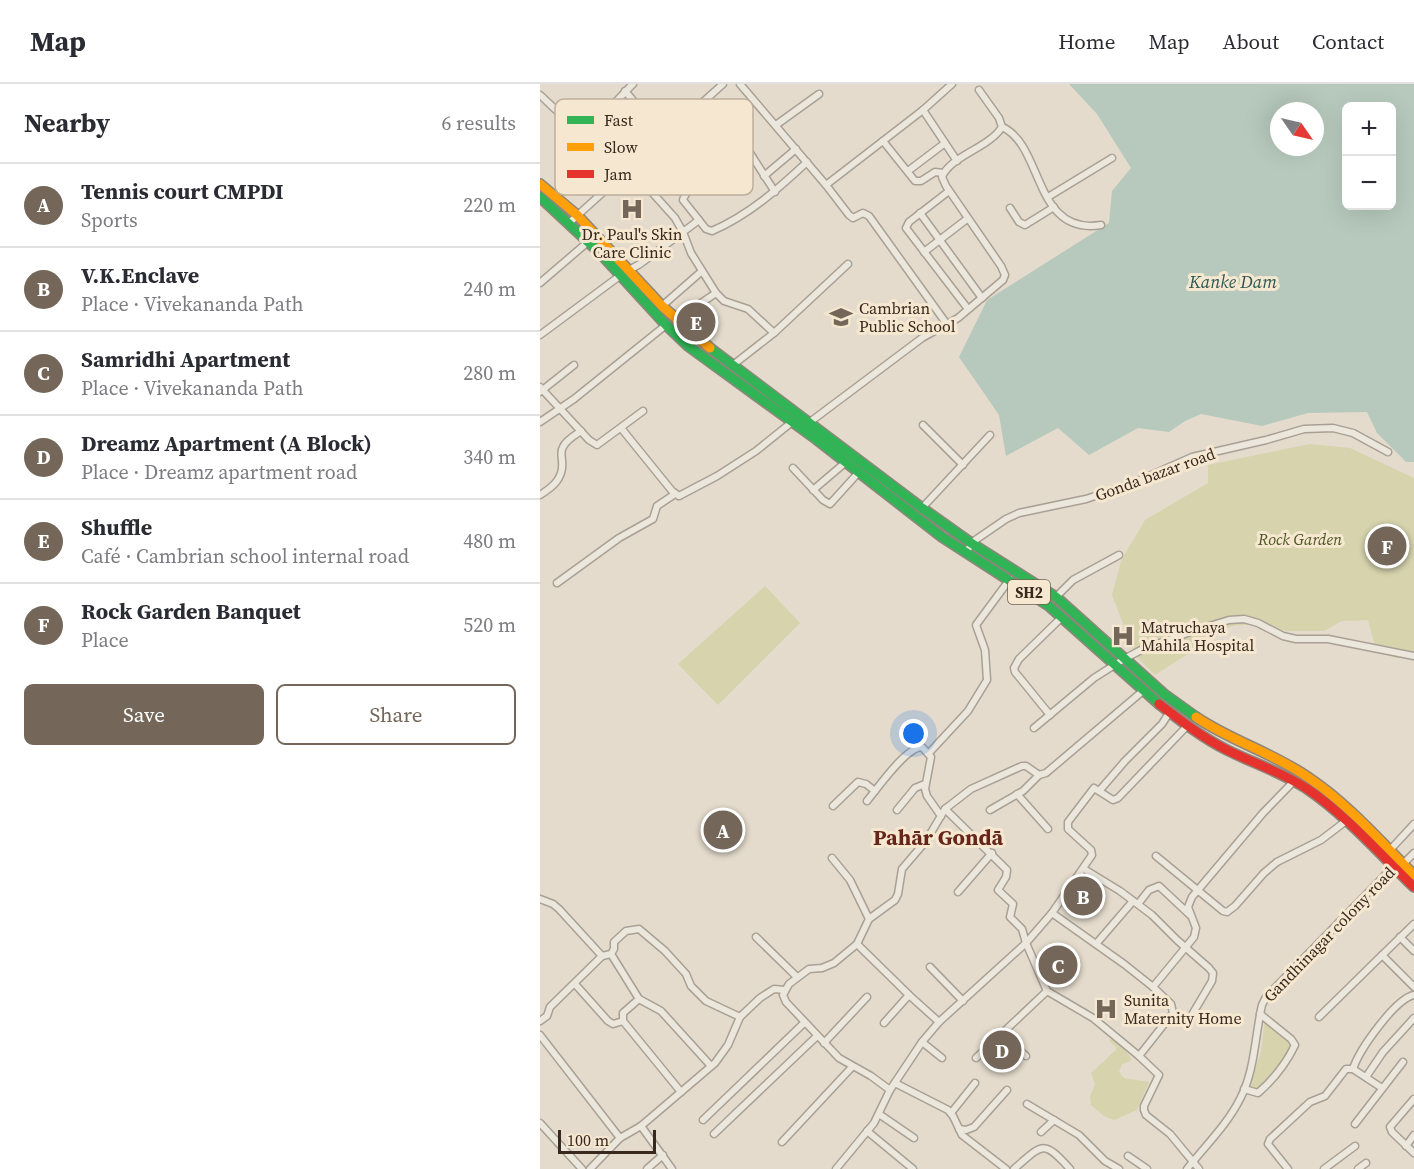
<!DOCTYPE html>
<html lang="en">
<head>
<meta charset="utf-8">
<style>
	:root { --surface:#fff; --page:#f2f2f3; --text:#2b2b33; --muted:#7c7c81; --line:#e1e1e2; --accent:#74675a }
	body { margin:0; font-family:"Source Serif 4",serif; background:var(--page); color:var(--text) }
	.controls { position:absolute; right:18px; top:18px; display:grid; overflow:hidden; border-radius:9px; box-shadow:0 6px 24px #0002 }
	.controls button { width:54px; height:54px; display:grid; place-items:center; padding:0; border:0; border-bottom:2px solid var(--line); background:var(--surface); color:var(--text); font:30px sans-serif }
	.compass { position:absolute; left:730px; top:18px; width:54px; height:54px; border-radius:50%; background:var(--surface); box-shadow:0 6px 24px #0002; rotate:124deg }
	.scale { position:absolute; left:18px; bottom:15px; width:98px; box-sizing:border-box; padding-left:6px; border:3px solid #38281d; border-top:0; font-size:16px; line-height:21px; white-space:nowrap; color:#38281d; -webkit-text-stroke:4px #f6e8d0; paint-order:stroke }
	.you { position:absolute; left:374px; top:650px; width:21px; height:21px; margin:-15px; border:4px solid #fff; border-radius:50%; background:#1a73e8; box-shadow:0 0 0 9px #1a73e833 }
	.badge { display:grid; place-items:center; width:39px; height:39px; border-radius:50%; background:var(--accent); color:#fff; font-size:20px; font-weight:700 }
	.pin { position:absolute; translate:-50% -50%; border:3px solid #fff; box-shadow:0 2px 6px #0006 }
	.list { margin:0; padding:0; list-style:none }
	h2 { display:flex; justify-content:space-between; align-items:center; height:78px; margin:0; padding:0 24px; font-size:26px }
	h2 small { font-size:20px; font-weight:400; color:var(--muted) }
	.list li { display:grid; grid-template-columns:39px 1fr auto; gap:18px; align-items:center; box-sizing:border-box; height:84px; padding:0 24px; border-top:2px solid var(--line) }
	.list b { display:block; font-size:22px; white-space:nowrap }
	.list p { margin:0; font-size:20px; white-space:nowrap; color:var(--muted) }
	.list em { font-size:20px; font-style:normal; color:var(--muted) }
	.actions { display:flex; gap:12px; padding:18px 24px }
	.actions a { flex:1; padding:14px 0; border:2px solid var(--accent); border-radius:9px; text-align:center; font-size:21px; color:var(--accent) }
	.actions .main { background:var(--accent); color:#fff }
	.map { position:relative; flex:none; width:874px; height:1085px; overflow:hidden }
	header { display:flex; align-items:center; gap:36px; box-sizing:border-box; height:84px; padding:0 30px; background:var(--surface); border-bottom:2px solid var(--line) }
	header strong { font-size:28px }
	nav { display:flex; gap:33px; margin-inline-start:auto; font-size:21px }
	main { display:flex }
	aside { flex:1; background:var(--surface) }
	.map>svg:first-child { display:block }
</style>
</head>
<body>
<header>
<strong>Map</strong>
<nav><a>Home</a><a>Map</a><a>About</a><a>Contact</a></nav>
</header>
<main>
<aside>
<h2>Nearby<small>6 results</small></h2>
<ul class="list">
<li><span class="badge">A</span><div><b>Tennis court CMPDI</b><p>Sports</p></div><em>220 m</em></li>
<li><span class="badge">B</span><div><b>V.K.Enclave</b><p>Place · Vivekananda Path</p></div><em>240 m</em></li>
<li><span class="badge">C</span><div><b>Samridhi Apartment</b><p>Place · Vivekananda Path</p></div><em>280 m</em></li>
<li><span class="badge">D</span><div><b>Dreamz Apartment (A Block)</b><p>Place · Dreamz apartment road</p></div><em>340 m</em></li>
<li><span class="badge">E</span><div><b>Shuffle</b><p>Café · Cambrian school internal road</p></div><em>480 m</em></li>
<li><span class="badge">F</span><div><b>Rock Garden Banquet</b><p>Place</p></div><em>520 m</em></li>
</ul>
<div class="actions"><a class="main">Save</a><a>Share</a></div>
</aside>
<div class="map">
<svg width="874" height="1085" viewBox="0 0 874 1085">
	<rect width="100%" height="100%" fill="#e4dbcc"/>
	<g fill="#d6d3ad">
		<path d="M770,360L810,364L874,394V573L855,574L834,559L828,536L802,537L784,547H747L717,540L691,542L615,591L595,571L572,511L581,477L605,436L668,399V381Z"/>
		<path d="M225,502L260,539L178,621L138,580Z"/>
		<path d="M179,726L194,736L204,745L194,766C180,763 171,758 161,747L172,730Z"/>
		<path d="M725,935L751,957C749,978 732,992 717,1006L709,1002L721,968Z"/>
		<path d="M575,951L592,976L582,980L579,988L584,994L609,998L597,1026L574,1036L564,1032L551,1021L550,1013L555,1000L551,989L576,966V963L569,957Z"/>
	</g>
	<path fill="#b7c9bd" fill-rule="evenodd" d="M529,0H874V378H866L837,349L827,328L768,329L722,342L661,330L645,337L629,348L598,344L549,371L518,344L466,372L459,331L419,273L447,216L569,139L572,107L591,84L557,30ZM806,22H852V122H806ZM739,27H775V63H739Z"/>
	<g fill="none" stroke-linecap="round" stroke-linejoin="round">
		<g stroke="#a9a095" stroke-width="9">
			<g id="street">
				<path d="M200,0L286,101L309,131L313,134L323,129L329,132L406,239"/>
				<path d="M85,7L160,96"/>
				<path d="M0,11C9,19 18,29 28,36C52,51 78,14 93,0"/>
				<path d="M383,26L417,77"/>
				<path d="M236,41L279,10"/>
				<path d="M462,43C504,61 493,152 561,141"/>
				<path d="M343,57L375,97H381L395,88L403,89"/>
				<path d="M368,87L405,59"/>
				<path d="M224,92L256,65"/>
				<path d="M100,95L135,134L143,148L151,169L176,209L184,217L208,225L234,249"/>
				<path d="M286,101L383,26L412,0"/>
				<path d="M409,107L369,138L366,144L428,225"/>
				<path d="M235,108L210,69L203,64C190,68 146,104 143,116L166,145L172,147C209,131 238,105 267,78"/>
				<path d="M508,113L572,74"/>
				<path d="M470,124L479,138L485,141L514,123"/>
				<path d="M380,129L442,214"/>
				<path d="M29,139L183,0"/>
				<path d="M384,168L427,135"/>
				<path d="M89,186L100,180L159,136"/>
				<path d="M0,199L49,157"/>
				<path d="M122,222L162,187"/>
				<path d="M136,236L176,209"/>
				<path d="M0,251L81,191"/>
				<path d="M193,281L234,249L308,180"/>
				<path d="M0,303L49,356L57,361L103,327"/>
				<path d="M0,308L34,281"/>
				<path d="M0,338L34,315L126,241"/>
				<path d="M270,338L382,254L418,234L463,196L465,191L461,182L406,102L402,93C410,72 449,64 462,43L459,34L439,6"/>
				<path d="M383,341L423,381"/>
				<path d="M81,344L132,407L139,412L177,392L216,367L252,338"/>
				<path d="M253,384L283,416L290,420L319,388"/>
				<path d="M273,406L306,378"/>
				<path d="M0,411C13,403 24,394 22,377C22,372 20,368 23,363C26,356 35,351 41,347"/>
				<path d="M382,424L450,351"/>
				<path d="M427,469L431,459L466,435L479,429L546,415L591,400L652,373L726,356L764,345L793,344L813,349L848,368"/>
				<path d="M17,499L79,454L113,435L117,422L135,410"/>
				<path d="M516,513L533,496L579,471"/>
				<path d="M510,631L475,588L474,584L479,575L522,533"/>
				<path d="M494,644L554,594L584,575L601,566L650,548L689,536L704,535L718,539L743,552L756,555H788L874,572"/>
				<path d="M389,669L428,627L447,596L445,566L436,541L470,495"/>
				<path d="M560,706L585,677L622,640L629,629"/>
				<path d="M477,710L508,745"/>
				<path d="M327,717C337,705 366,663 382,663L391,673L385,705L387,712L401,732"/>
				<path d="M293,722L318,698L326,700L335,707"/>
				<path d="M357,726L375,704L385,700"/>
				<path d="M450,726L483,707L499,691"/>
				<path d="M850,766L874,740"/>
				<path d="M616,772L683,827L687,828L695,822L724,789L737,778L781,756L806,737"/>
				<path d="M292,774L310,796L329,835L317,860L294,879L282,884L269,885L249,900L243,911L246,918L299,974L331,992L350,1006"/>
				<path d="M863,780L874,769"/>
				<path d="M544,785L580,807L612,831L637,856L669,884L673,889L672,897L653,929"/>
				<path d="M418,808L452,769"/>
				<path d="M0,815L13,820L19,825L62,872L71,870L74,865V858L86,847L99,845L125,867L146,890L151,902L166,917L200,933"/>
				<path d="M598,820L609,806L619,802L650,831"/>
				<path d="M512,829L584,880L613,903L654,853L656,844L648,823L652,813L723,729L754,697"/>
				<path d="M329,835L355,816L358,810L362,785L386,757L405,725L431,705L482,682H486L499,691L506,689L604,606"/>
				<path d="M216,853L257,893"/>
				<path d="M860,853L874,867"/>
				<path d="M317,860L369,911L399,938"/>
				<path d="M556,860L593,817"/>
				<path d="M71,870L99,915L121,927L171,982"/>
				<path d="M842,871L874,903"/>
				<path d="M390,883L423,917"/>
				<path d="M35,900L68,937L73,940L83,937"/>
				<path d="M613,903L631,920L633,929L599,972L553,934L507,907L486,859L512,829L552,771L551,766L528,745V738L554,704L573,716L578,714L647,642"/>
				<path d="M99,915L83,929V937L141,1008"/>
				<path d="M779,933L874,840"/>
				<path d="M0,937L7,932L10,923L62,872"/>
				<path d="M344,939L369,911"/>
				<path d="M461,950L486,972"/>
				<path d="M0,951L80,1054"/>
				<path d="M382,958L402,974"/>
				<path d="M284,959L327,913"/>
				<path d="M599,972L619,991L604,1022V1026L606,1031L630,1050L659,1085"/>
				<path d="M436,974L507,907"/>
				<path d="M813,985C819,966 855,915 874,911"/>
				<path d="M826,993L843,968L874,934"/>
				<path d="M355,999L408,1026L413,1032L422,1051L466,1085"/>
				<path d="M704,1005L718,1009C734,995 746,980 755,961L751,955L720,930"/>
				<path d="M874,1015L850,1043L852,1048L874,1069"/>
				<path d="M487,1020L539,1051L565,1077L579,1085"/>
				<path d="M411,1029L435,999"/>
				<path d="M339,1030L374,1054"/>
				<path d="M163,1036L264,939"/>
				<path d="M0,1039L42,1085"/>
				<path d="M815,1040L863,978"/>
				<path d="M101,1042L132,1085"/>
				<path d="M419,1045L426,1046L434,1043L467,1006"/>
				<path d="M327,1047L373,1085"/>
				<path d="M501,1048L514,1036"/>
				<path d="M174,1050L276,953"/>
				<path d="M242,1058L312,983"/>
				<path d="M866,1062L874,1051"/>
				<path d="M588,1072L607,1085"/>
				<path d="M50,1085L80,1054L101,1042L175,979L188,961L200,933L220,914L234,905L245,906"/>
				<path d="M107,1085L123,1071"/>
				<path d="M296,1085L334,1039L350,1006L382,958L399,938L486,859L482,845L470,833L473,820L458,806L466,793L467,786L405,725"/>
				<path d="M474,1085C503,1060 503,1055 530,1085"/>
				<path d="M647,1085C665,1062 687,1041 700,1015C715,987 715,951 722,921L726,913L855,781"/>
				<path d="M748,1085L728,1060L730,1055L770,1018L785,1012L806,985H813L842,1004"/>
				<path d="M784,1085L815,1062"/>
				<path d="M818,1085L826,1079"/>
			</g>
		</g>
		<g stroke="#8e867c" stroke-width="12">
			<g id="fast">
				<path d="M0,113L60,169L126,241L148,262L276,355L402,453L509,522L619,620"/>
				<path d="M170,264L382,424L431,459L516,513L624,610L656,633"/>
			</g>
		</g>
		<g stroke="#8e867c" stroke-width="12">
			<g id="slow">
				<path d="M0,100L37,131L122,222L170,264"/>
				<path d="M656,633C691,657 734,669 769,694C808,720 841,758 874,791"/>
			</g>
		</g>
		<g stroke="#8e867c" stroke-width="12">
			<path id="jam" d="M619,620C641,637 663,654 687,666C713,679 741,688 766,704C806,731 840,770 874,803"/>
		</g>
		<use href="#street" stroke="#ece7dd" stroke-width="6"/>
		<use href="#fast" stroke="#30b455" stroke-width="9"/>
		<use href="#slow" stroke="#ff9f0a" stroke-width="9"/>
		<use href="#jam" stroke="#e5322d" stroke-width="9"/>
	</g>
	<defs>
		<g id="hospital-bare" transform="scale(1.8)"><path d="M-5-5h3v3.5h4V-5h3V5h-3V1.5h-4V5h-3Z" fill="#74675a" stroke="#f6e8d0" stroke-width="2.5" paint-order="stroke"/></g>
		<g id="school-bare" transform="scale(1.8)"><path d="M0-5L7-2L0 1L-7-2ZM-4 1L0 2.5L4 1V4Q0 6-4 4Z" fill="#74675a" stroke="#f6e8d0" stroke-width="2.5" paint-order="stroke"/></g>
	</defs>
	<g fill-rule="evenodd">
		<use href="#hospital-bare" x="92" y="125"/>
		<use href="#school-bare" x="301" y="233"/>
		<use href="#hospital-bare" x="583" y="552"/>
		<use href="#hospital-bare" x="566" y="925"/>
	</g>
	<g text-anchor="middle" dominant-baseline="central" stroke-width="6" stroke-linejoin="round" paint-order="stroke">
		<rect fill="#f6e8d0" stroke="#716253" stroke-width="1.5" x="468" y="496" width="42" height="24" rx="4.5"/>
		<g font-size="15" font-weight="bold" fill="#38281d">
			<text x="489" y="508">SH2</text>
		</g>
		<g font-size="16" fill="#38281d" stroke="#f6e8d0" text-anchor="start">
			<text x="92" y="150" text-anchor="middle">Dr. Paul's Skin<tspan x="92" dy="18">Care Clinic</tspan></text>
			<text x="319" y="224">Cambrian<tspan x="319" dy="18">Public School</tspan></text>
			<text x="601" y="543">Matruchaya<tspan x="601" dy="18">Mahila Hospital</tspan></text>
			<text x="584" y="916">Sunita<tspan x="584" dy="18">Maternity Home</tspan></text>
		</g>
		<g font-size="16" fill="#38281d" stroke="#f6e8d0">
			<text transform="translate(615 390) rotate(-20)">Gonda bazar road</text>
			<text transform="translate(789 850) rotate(-46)">Gandhinagar colony road</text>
		</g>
		<g font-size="16" font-style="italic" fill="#4c5523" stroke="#f6e8d0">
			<text x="760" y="455">Rock Garden</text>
		</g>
		<g font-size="18" font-style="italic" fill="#2b5852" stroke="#f6e8d0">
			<text x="693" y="197">Kanke Dam</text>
		</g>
		<g font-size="22" font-weight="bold" fill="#66251b" stroke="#f6e8d0">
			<text x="398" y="753">Pahār Gondā</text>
		</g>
	</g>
	<rect x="15" y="15" width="198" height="96" rx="9" fill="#f6e8d0" stroke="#bdae9a" stroke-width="1.5"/>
	<rect x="27" y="32" width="27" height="8" fill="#30b455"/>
	<rect x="27" y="59" width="27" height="8" fill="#ff9f0a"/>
	<rect x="27" y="86" width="27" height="8" fill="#e5322d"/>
	<g font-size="16" fill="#38281d">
		<text x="64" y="42">Fast</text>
		<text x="64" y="69">Slow</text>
		<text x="64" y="96">Jam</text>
	</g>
</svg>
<div class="controls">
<button>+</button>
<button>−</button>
</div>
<svg class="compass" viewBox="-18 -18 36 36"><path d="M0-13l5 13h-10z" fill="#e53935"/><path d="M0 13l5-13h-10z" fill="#7c7c81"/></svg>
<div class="scale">100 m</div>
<div class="you"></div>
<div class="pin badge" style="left:183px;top:746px">A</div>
<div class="pin badge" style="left:543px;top:812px">B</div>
<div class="pin badge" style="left:518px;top:881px">C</div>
<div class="pin badge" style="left:462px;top:966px">D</div>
<div class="pin badge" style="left:156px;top:238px">E</div>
<div class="pin badge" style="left:847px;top:462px">F</div>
</div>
</main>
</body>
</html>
